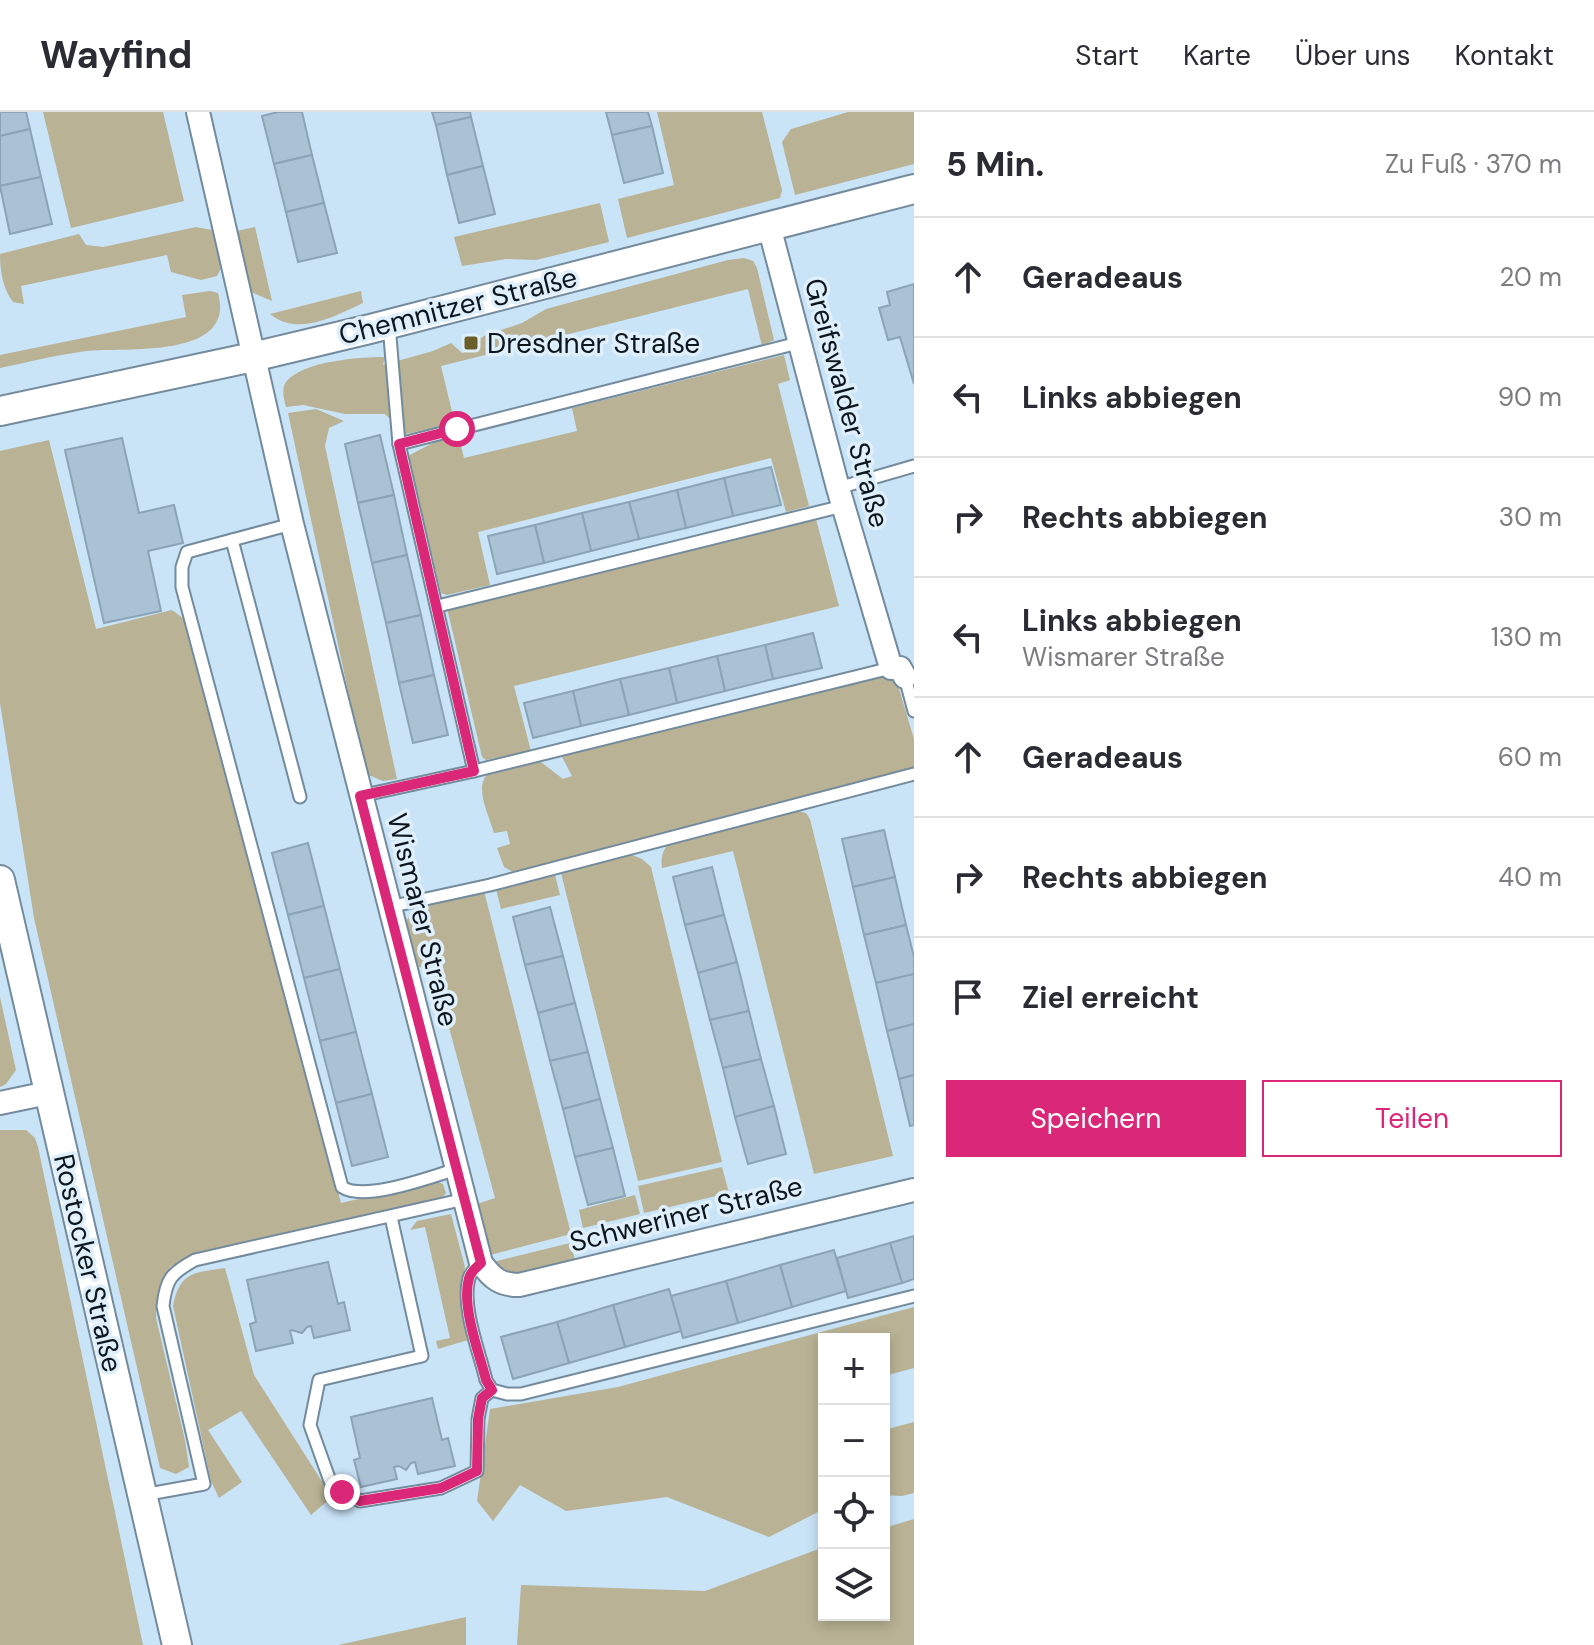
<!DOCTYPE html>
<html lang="de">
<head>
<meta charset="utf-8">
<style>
	:root { --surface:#fff; --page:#f2f2f3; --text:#2b2b33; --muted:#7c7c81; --line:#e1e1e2; --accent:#db2777 }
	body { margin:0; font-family:"DM Sans",sans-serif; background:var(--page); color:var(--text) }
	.controls { position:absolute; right:24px; bottom:24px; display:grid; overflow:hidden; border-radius:0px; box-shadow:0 4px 12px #0003 }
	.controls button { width:72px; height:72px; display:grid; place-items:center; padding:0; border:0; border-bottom:2px solid var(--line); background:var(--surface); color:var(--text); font:40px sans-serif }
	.stop { position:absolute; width:24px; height:24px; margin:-18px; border:6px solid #db2777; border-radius:50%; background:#fff }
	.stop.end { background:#db2777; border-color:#fff; box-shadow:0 2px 8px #0008 }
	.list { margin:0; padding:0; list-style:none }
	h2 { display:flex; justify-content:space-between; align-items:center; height:104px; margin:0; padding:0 32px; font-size:34px }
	h2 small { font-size:26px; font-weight:400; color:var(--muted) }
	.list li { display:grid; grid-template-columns:52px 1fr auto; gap:24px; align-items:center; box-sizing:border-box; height:120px; padding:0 32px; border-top:2px solid var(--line) }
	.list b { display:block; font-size:30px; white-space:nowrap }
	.list p { margin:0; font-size:26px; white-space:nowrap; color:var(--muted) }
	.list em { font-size:26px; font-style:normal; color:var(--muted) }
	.actions { display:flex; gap:16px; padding:24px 32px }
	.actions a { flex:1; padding:18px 0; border:2px solid var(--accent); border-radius:0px; text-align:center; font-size:28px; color:var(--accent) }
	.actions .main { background:var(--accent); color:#fff }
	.icon { flex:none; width:44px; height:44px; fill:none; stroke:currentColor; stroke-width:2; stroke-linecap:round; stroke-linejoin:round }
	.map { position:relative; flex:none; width:914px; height:1533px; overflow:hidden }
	header { display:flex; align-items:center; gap:48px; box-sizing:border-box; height:112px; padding:0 40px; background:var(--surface); border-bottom:2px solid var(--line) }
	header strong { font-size:38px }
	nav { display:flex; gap:44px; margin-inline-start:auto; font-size:28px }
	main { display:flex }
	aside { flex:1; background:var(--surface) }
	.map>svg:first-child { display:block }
</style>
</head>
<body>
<header>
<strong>Wayfind</strong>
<nav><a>Start</a><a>Karte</a><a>Über uns</a><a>Kontakt</a></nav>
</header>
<main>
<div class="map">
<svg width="914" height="1533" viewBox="0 0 914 1533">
	<rect width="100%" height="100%" fill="#c9e3f7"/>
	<g fill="#b9b294">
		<path d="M43,0H163L184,89L71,116Z"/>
		<path d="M657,0H762L782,78L780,86L627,126L618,87L674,73Z"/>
		<path d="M848,0H914V52L795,83L782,30L791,17Z"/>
		<path d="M600,91L609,130L536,148L506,147L462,154L454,125Z"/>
		<path d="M196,115L212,118L221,156L217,164L201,168L171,160L167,143L21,174L24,192L13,190C3,177 0,159 0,142L79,122L86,133L103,135Z"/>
		<path d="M255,115L272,189L251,180L237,119Z"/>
		<path d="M744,146L753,149L757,156L774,228L762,234L748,177L441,254L455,312L405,322L385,302H345L303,293L286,295C284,287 281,277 286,270C302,249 360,245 385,245L383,253L433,239L451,231L462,241L476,238L475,230L484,224L522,211L546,197L728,148Z"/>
		<path d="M210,179L218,181C237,248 123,235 86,239C57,243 28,250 0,256V243L186,205L182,183Z"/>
		<path d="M361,179L363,191C335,204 298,225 270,202Z"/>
		<path d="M784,243L790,268L778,272L809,394L786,400L771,346L478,420L490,473L447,483L441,481L408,344L442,326L458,322L464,346L577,319L572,296Z"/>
		<path d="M316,297L344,309L329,316L325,334L397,667L383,669L366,662L288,301Z"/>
		<path d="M49,328L96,517L172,498L187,509L341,1091L436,1069L443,1072L446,1081L441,1087L346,1110L198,1140L170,1155L157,1186L156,1206L185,1328L189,1355L176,1362L160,1356L34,806L0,591V339Z"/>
		<path d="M816,407L839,494L514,574L531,639L486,648L482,645L447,496Z"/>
		<path d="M894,560L914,627V655L513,760L504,755L497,736L510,732L507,719L494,721C489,703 471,670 492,659L537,647L563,667L572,664L561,643Z"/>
		<path d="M798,699L806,701L810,707L893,1044L814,1062L733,739L662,756C661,746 662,739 669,731Z"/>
		<path d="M630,742L642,747L651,755L722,1050L638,1069L561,761Z"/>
		<path d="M555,763L560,783L501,797L496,777Z"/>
		<path d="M484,779L571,1122L490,1143L477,1092L495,1086L433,856L416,855L406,809C421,788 460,786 484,779Z"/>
		<path d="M0,885L16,958L6,972L0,975Z"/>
		<path d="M0,1018H26L35,1026L38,1035L143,1533H0Z"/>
		<path d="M722,1055L729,1081L644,1101L638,1074Z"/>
		<path d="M635,1083L640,1102L583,1116L579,1098Z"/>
		<path d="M451,1102L465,1155L461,1175L462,1192L468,1228L438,1237L436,1229L450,1226L425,1115L410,1118L417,1109Z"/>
		<path d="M570,1131L576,1151L523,1164L507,1162L493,1150Z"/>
		<path d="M225,1156L254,1263L332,1385L311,1403L241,1299L208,1318L242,1370L219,1386L211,1369L173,1194C180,1159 194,1161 225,1156Z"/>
		<path d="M914,1195V1256L884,1264V1227H824V1397L769,1425L667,1385L566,1399L520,1373L493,1409L477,1389L490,1297L618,1275Z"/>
		<path d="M914,1310V1381L902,1384L884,1383V1318Z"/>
		<path d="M914,1407V1533H517L521,1473L705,1479L824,1435V1503H884V1416Z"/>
		<path d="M466,1505V1533H338Z"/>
	</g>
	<g fill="#a9c3d5" stroke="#8ba4b6" stroke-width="2">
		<path d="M0,0H26L30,17L0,24Z"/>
		<path d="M278,0H302L312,43L274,52L262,4Z"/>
		<path d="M432,0H470L471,5L436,13Z"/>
		<path d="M606,0H648L652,14L612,23Z"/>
		<path d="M471,5L483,54L447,63L436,13Z"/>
		<path d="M652,14L663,61L624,71L612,23Z"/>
		<path d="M30,17L41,65L0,74V24Z"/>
		<path d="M312,43L324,91L286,100L274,52Z"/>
		<path d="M483,54L495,102L459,111L447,63Z"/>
		<path d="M41,65L52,112L10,122L0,74Z"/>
		<path d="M324,91L337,141L298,150L286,100Z"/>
		<path d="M914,172V272L900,225L888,228L879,196L890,193L887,180Z"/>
		<path d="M380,323L394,383L358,391L345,332Z"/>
		<path d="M122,326L139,401L174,393L183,431L148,439L161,499L104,511L65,338Z"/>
		<path d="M771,355L781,393L733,404L724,366Z"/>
		<path d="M724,366L733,404L686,416L677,378Z"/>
		<path d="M677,378L686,416L639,427L629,390Z"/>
		<path d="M394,383L407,443L372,451L358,391Z"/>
		<path d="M629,390L639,427L591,439L582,401Z"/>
		<path d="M582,401L591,439L544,451L535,413Z"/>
		<path d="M535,413L544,451L497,462L488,424Z"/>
		<path d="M407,443L421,503L386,511L372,451Z"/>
		<path d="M421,503L434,563L399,571L386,511Z"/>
		<path d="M813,521L822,556L773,567L765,533Z"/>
		<path d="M765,533L773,567L725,579L717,544Z"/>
		<path d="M717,544L725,579L677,591L669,556Z"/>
		<path d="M669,556L677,591L629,603L620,567Z"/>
		<path d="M434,563L448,623L413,631L399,571Z"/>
		<path d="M620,567L629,603L581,614L573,579Z"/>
		<path d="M573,579L581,614L533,626L524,591Z"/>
		<path d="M884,718L895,765L853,775L842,727Z"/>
		<path d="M308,731L324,794L288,803L272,741Z"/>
		<path d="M712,755L724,803L685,813L673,765Z"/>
		<path d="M895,765L906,813L864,823L853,775Z"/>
		<path d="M324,794L340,857L304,866L288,803Z"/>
		<path d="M550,795L563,844L525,853L513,805Z"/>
		<path d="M724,803L737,850L698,861L685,813Z"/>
		<path d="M906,813L914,845V862L876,871L864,823Z"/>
		<path d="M563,844L575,891L538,901L525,853Z"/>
		<path d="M737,850L749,899L710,908L698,861Z"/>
		<path d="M340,857L356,920L320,929L304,866Z"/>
		<path d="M914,862V912L887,919L876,871Z"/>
		<path d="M575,891L588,940L550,949L538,901Z"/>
		<path d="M749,899L761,947L723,956L710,908Z"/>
		<path d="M914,912V963L899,967L887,919Z"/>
		<path d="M356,920L372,982L336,991L320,929Z"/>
		<path d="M588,940L600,987L563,997L550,949Z"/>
		<path d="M761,947L774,994L735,1005L723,956Z"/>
		<path d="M914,963V1013L910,1014L899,967Z"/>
		<path d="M372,982L388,1045L352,1054L336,991Z"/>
		<path d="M600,987L613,1036L575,1045L563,997Z"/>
		<path d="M774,994L786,1042L748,1052L735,1005Z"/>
		<path d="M613,1036L625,1084L588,1093L575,1045Z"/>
		<path d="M914,1124V1167L902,1171L890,1131Z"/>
		<path d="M890,1131L902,1171L848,1186L837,1146Z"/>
		<path d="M834,1138L846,1179L792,1195L780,1153Z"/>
		<path d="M328,1150L338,1192L344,1190L350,1218L314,1226L311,1214L307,1215L302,1221L292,1218L290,1219L293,1231L256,1239L250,1212L256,1210L247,1168Z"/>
		<path d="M780,1153L792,1195L738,1211L726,1169Z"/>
		<path d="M726,1169L738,1211L683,1226L671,1184Z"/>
		<path d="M669,1177L681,1219L625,1235L613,1193Z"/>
		<path d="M613,1193L625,1235L569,1251L557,1210Z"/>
		<path d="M557,1210L569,1251L513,1267L501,1225Z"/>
		<path d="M432,1286L442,1328L448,1326L455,1354L418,1362L415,1350L411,1351L406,1358L399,1354L394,1355L397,1367L361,1375L354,1348L360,1346L351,1305Z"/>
	</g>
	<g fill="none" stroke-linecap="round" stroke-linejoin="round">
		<g stroke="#738b9d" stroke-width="15">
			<g id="service">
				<path d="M389,213L399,332L474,659"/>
				<path d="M399,332L798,231"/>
				<path d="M838,376L914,354"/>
				<path d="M292,412L187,440L182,455V475L342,1075C365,1090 430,1065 457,1057"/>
				<path d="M232,428L300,685"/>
				<path d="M438,494L843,394"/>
				<path d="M905,565L914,599"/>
				<path d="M360,684L474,659L891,556"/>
				<path d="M389,795L490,773L914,662"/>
				<path d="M391,1105L422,1244L319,1268L310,1313L330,1369L342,1380L360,1389L441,1376L477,1359L478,1307L482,1286L492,1278"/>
				<path d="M481,1151C476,1156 471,1159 469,1166C461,1194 479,1239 486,1268L492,1278L507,1282H521L914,1184"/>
				<path d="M143,1383L204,1372L163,1194C166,1167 171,1161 195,1148L465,1087"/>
			</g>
		</g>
		<g stroke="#738b9d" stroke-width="26">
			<g id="minor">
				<path d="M198,0L292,412L481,1151C492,1166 500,1173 519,1173L914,1078"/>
				<path d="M769,114L838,376L891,556H900L905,565"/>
				<path d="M0,991L48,981"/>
			</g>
		</g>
		<g stroke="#738b9d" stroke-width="32">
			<g id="tertiary">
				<path d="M0,299L253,245L370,217L914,77"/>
				<path d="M0,768L177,1533"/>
			</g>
		</g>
		<use href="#service" stroke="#fff" stroke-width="11"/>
		<use href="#minor" stroke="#fff" stroke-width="22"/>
		<use href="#tertiary" stroke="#fff" stroke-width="28"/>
	</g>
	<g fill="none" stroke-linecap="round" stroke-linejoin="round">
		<path stroke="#db2777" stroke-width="10" d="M342,1380L360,1389L441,1376L477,1359L478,1307L482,1286L492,1278L486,1268C479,1240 461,1194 469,1166C471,1159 476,1156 481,1151L360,684L474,659L399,332L457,317"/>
	</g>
	<rect fill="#6a5e2b" stroke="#dfeffb" stroke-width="3" x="463" y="223" width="16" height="16" rx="4"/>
	<g text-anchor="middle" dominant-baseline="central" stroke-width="7" stroke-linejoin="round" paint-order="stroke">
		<g font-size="28" fill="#0c161c" stroke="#dfeffb">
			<text transform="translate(458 194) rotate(-14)">Chemnitzer Straße</text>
			<text transform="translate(847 291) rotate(75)">Greifswalder Straße</text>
			<text transform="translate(423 808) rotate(76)">Wismarer Straße</text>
			<text transform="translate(686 1102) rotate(-14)">Schweriner Straße</text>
			<text transform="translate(88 1151) rotate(77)">Rostocker Straße</text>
		</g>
		<g font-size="28" fill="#0c161c" stroke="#dfeffb" text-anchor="start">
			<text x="487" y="231">Dresdner Straße</text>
		</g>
	</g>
</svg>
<div class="controls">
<button>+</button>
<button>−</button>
<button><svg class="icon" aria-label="locate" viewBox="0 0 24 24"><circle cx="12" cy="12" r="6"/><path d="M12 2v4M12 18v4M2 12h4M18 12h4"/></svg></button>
<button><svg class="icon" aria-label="layers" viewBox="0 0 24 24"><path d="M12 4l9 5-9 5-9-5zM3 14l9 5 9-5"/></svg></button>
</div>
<div class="stop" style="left:457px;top:317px"></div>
<div class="stop end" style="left:342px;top:1380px"></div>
</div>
<aside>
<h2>5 Min.<small>Zu Fuß · 370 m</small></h2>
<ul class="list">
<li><svg class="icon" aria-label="ahead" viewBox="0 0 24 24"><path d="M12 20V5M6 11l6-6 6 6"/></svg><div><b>Geradeaus</b></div><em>20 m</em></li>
<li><svg class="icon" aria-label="left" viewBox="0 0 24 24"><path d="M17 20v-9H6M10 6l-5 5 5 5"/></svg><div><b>Links abbiegen</b></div><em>90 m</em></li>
<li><svg class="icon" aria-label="right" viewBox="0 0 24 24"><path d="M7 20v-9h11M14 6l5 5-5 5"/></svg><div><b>Rechts abbiegen</b></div><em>30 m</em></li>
<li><svg class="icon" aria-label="left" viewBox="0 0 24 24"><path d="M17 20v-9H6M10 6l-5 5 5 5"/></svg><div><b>Links abbiegen</b><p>Wismarer Straße</p></div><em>130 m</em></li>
<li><svg class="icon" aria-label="ahead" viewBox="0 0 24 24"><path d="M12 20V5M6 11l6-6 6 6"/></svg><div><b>Geradeaus</b></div><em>60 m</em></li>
<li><svg class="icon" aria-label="right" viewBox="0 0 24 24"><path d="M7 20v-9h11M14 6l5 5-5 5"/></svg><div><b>Rechts abbiegen</b></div><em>40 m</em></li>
<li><svg class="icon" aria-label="arrive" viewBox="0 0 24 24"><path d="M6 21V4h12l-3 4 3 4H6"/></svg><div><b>Ziel erreicht</b></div></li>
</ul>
<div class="actions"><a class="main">Speichern</a><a>Teilen</a></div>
</aside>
</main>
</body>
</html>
